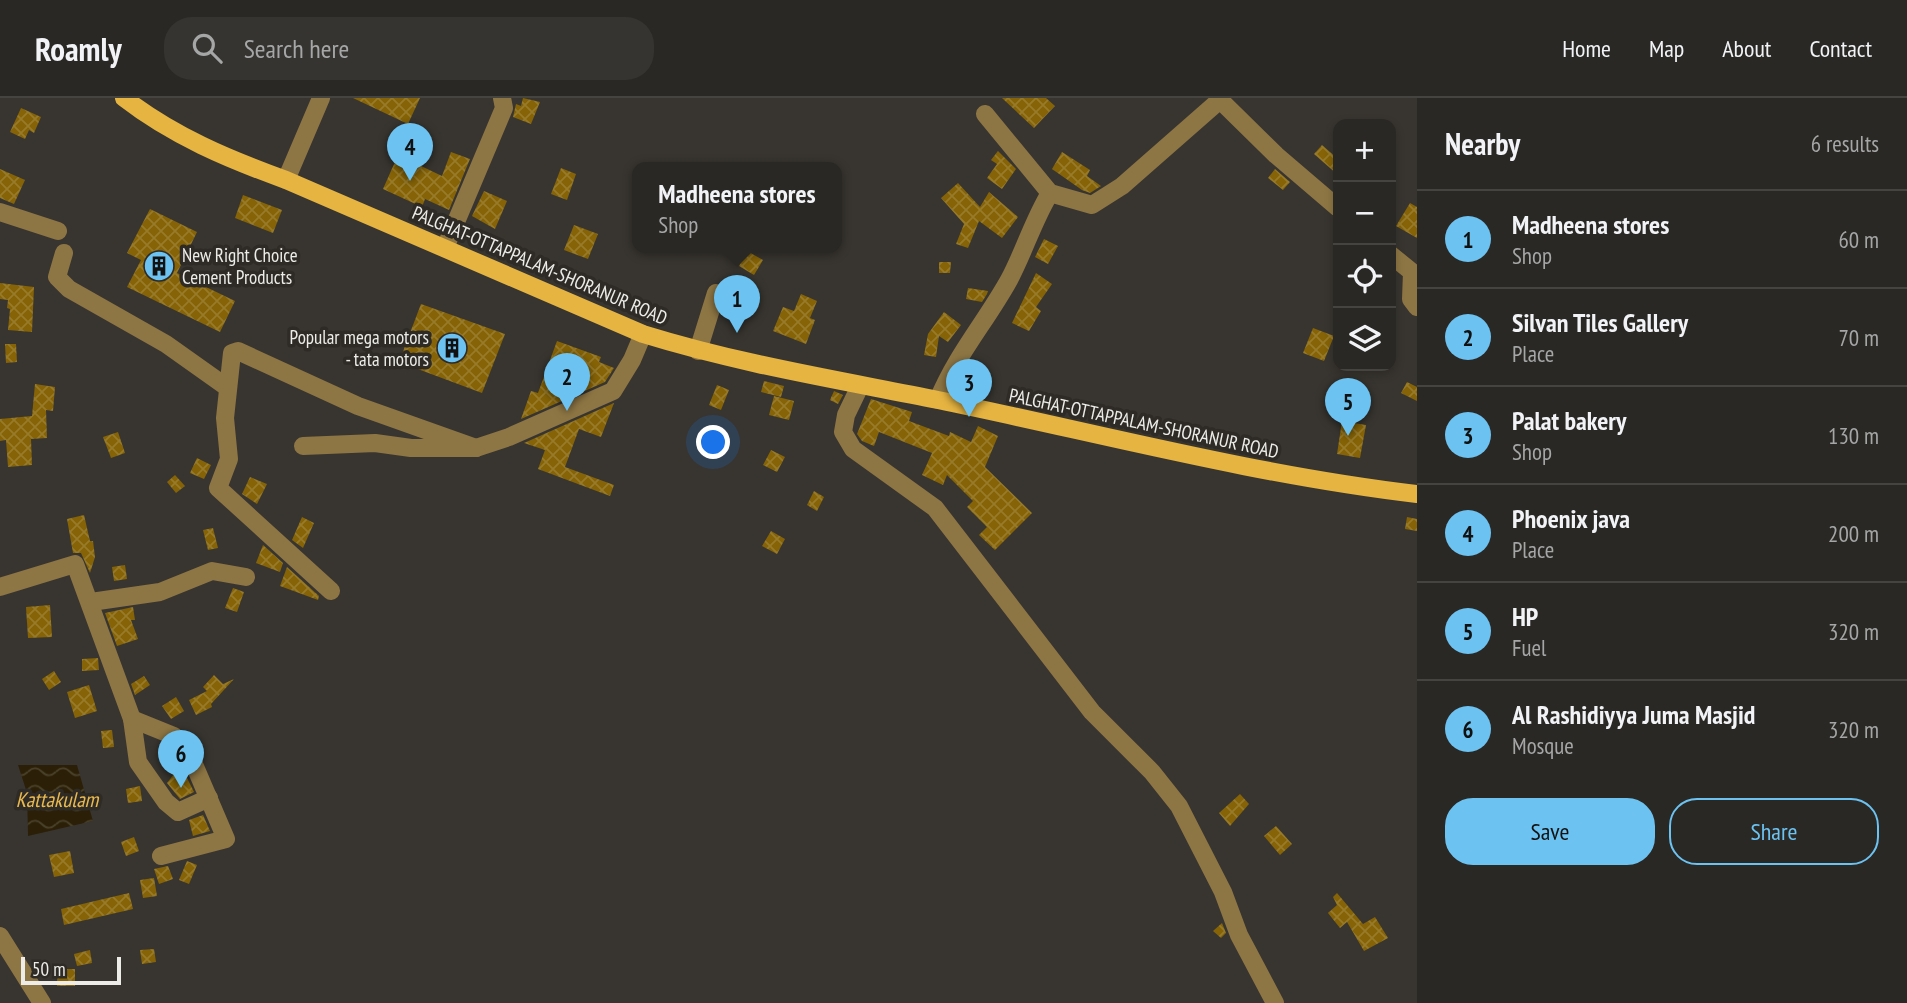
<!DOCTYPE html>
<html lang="en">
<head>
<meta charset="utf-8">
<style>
	:root { --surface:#2a2824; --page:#363431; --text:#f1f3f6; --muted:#a5a6a6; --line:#464441; --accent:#6cc3f2 }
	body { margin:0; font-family:"PT Sans Narrow",sans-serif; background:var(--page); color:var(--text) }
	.controls { position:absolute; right:21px; top:21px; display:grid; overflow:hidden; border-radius:14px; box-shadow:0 4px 10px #0003 }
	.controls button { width:63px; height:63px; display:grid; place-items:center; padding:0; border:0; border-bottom:2px solid var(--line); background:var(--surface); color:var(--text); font:35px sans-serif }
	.scale { position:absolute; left:21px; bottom:18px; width:100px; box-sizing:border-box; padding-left:7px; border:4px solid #edece8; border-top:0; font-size:19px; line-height:24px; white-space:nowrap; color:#edece8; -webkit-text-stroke:5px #2e2b26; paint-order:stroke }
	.you { position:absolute; left:714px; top:345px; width:24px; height:24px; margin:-18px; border:5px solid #fff; border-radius:50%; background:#1a73e8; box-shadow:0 0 0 10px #1a73e833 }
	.badge { display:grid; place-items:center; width:46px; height:46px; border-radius:50%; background:var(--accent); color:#111; font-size:23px; font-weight:700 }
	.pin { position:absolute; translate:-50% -58px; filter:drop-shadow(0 2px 4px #0008) }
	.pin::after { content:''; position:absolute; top:37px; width:24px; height:21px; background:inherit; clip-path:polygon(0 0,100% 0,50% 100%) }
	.popup { position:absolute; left:632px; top:64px; width:210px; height:91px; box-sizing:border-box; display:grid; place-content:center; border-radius:14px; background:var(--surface); filter:drop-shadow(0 2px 5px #0005); font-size:23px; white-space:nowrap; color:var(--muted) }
	.popup b { font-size:26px; color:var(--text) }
	.popup::after { content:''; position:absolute; left:50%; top:100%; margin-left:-14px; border:14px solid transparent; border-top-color:var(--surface) }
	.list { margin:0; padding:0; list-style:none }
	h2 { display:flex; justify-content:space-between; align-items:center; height:91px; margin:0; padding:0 28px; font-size:30px }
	h2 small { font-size:23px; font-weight:400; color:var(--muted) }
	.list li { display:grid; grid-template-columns:46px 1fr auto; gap:21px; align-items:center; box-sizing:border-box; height:98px; padding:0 28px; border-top:2px solid var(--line) }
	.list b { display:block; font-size:26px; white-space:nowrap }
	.list p { margin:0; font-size:23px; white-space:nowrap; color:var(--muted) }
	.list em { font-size:23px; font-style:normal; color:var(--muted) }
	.actions { display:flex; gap:14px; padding:21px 28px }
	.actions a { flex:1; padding:16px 0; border:2px solid var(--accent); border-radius:28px; text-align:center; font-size:24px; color:var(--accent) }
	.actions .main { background:var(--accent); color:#111 }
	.icon { flex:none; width:38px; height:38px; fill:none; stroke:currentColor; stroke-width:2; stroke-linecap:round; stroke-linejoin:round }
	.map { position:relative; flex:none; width:1417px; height:905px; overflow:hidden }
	header { display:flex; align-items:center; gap:42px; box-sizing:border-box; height:98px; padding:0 35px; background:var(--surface); border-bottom:2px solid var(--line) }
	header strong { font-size:33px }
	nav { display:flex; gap:38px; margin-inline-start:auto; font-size:24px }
	.search { width:490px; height:63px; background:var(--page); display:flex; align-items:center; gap:18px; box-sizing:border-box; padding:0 24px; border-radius:28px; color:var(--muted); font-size:26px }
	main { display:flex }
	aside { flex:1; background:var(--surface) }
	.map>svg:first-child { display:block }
</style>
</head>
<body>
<header>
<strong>Roamly</strong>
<div class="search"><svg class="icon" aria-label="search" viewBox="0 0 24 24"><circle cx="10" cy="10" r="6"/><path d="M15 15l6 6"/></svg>Search here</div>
<nav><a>Home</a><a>Map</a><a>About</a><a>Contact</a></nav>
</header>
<main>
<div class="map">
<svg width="1417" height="905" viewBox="0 0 1417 905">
	<defs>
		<pattern id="water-waves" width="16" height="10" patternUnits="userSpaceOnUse" patternTransform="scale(1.75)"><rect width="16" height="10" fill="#2b2007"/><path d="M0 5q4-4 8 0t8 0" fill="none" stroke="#4a412b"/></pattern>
		<pattern id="building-cross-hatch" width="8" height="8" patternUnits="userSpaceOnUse" patternTransform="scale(1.75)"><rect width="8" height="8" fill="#856306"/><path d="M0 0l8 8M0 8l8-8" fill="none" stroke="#977a2a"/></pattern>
	</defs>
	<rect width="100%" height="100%" fill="#383530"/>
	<path fill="url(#water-waves)" d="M18,667H77L93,723L28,738L27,695Z"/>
	<g fill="url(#building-cross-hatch)">
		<path d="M353,0H420L408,26Z"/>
		<path d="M523,0L540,4L531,26L513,19L516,6L521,8Z"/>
		<path d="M1002,0H1046L1055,8L1034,30Z"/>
		<path d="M21,10L41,19L34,35L29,32L25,41L10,34Z"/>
		<path d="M1322,47L1338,61V77L1314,56Z"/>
		<path d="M998,53L1016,71L1002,91L987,80L997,66L991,62Z"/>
		<path d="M451,54L470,61L449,112L425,101L422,109L383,91L398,57L442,78Z"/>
		<path d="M1062,54L1090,72L1087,78L1101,88L1090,95L1082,92L1052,71Z"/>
		<path d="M561,70L576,76L567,102L551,96Z"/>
		<path d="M0,71L25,82L14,106L0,100Z"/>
		<path d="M1275,71L1290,84L1283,92L1268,80Z"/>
		<path d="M958,85L980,109L989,94L1018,119L1002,140L979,123L968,150L956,146L964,126L941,100Z"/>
		<path d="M484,93L507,103L495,131L472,118Z"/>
		<path d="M243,97L282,112L273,135L235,120Z"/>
		<path d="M1410,105L1417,109V140L1396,128Z"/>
		<path d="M150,111L197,134L177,175L235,203L220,234L127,189L141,162L127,155Z"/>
		<path d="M574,127L598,136L588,161L564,152Z"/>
		<path d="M1044,141L1058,148L1048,166L1035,159Z"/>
		<path d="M747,153L763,162L754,177L739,168Z"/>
		<path d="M939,164H951L950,175H939Z"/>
		<path d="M1036,175L1052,186L1036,209L1041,213L1029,233L1012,225Z"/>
		<path d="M0,185L34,189L32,234L8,232L10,211L7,210L8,202L0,201Z"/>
		<path d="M968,190L988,193L987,196L982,204L966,201Z"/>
		<path d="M801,196L817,203L810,220L815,222L806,246L773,233L783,209L794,213Z"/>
		<path d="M421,206L505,236L482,295L399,264Z"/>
		<path d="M944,214L961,227L948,244L939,238L936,259L924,257L928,236Z"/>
		<path d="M1313,230L1334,238L1324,263L1303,255Z"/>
		<path d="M557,243L601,259L599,264L614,270L605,284L521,321L531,293L538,295Z"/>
		<path d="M5,246H16L17,264L6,265Z"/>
		<path d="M764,283L784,288L781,299L761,294Z"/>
		<path d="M1407,284L1417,289V303L1401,295Z"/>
		<path d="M35,286L55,289L53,313L46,312L47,340L31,341L32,367L8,369L6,342L0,343V321L32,318Z"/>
		<path d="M717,287L729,292L721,312L709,307Z"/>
		<path d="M834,293L843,297L838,306L830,302Z"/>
		<path d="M774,298L794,303L789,322L769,317Z"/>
		<path d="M871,301L912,314L909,323L949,338L950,334L971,344L978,328L998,338L985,369L1032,415L995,452L979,437L987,429L967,409L973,403L947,377L943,387L922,377L932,355L879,334L874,348L862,343L857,336Z"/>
		<path d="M614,305L601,339L579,331L565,369L614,387L610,398L538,371L545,352L524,345Z"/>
		<path d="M1342,323L1366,327L1360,360L1337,356Z"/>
		<path d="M118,334L125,355L111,360L103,339Z"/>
		<path d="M771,352L785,359L777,374L763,367Z"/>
		<path d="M197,360L211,367L204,381L190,375Z"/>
		<path d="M175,377L185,388L176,395L167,384Z"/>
		<path d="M250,379L267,386L257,406L242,396Z"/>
		<path d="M814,393L824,399L817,413L807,407Z"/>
		<path d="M84,417L90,443H93L95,459L90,475L81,455H73L67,421Z"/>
		<path d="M302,419L314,425L303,450L292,442Z"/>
		<path d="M1407,419L1417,421V433L1405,431Z"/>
		<path d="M213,430L218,450L208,452L203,432Z"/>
		<path d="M771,433L785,441L777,456L762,448Z"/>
		<path d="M263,447L283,465L280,474L256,465Z"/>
		<path d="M125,467L127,481L114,483L112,469Z"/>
		<path d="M287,469L319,498L318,502L280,488Z"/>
		<path d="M233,490L244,494L237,514L225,510Z"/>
		<path d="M50,507L52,539L28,540L26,509Z"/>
		<path d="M133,509L135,522H131L138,541L117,548L105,515Z"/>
		<path d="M98,560L99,572L82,573V561Z"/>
		<path d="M54,573L61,584L49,592L42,581Z"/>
		<path d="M214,577L223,586L234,581L211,606L212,609L196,617L189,602L207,593L203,589Z"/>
		<path d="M144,578L150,587L135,597L131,586Z"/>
		<path d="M89,587L97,613L75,620L67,594Z"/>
		<path d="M176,599L184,613L171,621L162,608Z"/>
		<path d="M112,632L114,649L103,650L101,633Z"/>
		<path d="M178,671L186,678L194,694L180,701L167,685Z"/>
		<path d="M140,688L142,703L128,705L126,691Z"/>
		<path d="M1240,696L1249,706L1230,728L1219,715Z"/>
		<path d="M203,717L210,733L193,738L189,722Z"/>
		<path d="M1276,728L1292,746L1280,757L1264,738Z"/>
		<path d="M134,739L139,753L126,758L121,744Z"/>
		<path d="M70,753L74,775L54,779L49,757Z"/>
		<path d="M187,763L197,767L189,786L179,782Z"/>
		<path d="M168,768L173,781L159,786L154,771Z"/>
		<path d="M154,780L157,798L143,800L140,782Z"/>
		<path d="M129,795L133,811L64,827L61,811Z"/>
		<path d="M1337,795L1363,826L1375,819L1388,840L1364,853L1347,824L1340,830L1328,815L1337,807L1333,799Z"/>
		<path d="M1222,825L1226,835L1221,840L1213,833Z"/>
		<path d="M154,851L156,864L142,866L140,852Z"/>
		<path d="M90,852L92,865L77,868L74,856Z"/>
		<path d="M58,871H75V888H57Z"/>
	</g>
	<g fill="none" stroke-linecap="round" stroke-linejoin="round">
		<g stroke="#8e7644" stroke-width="18">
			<path d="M1218,0L1276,57L1338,110"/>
			<path d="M985,16L1050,95L1092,107L1122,88L1220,2"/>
			<path d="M286,82L321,0"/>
			<path d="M0,114L58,133"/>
			<path d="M445,150L504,10L502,0"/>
			<path d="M64,155L57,179L69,191L166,246L228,290"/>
			<path d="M1391,157L1412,174L1411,201L1417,209"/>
			<path d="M698,253L716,195"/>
			<path d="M860,288L846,317L843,334L853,351L935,410L1092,614L1152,674L1179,708L1223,794L1239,837L1275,905"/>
			<path d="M938,302C957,256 985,225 1009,182C1024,154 1033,123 1050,95"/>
			<path d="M303,348L375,345L411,350H476L509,339L613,293L632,262L643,236"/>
			<path d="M0,489L75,466L132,621L138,664L166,704L178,714L209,700"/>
			<path d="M331,493L218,390L229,361L225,320L232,255L238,253L358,308L476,350"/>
			<path d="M91,504L160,494L212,473L246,479"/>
			<path d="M132,621L174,638L193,664L226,741L161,758"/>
			<path d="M0,838L42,905"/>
		</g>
		<path stroke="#e6b441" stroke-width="18" d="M124,0C173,38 228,61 286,82L643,236C740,266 839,282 938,302C1098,335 1255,377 1417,396"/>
	</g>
	<defs>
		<g id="building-disc" transform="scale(1.575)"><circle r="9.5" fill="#6cc3f2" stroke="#2e2b26"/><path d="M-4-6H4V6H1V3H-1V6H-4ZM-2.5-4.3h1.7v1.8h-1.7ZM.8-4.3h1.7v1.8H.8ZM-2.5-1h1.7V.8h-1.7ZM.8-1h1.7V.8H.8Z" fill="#111"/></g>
	</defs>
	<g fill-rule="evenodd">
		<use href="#building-disc" x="159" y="168"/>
		<use href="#building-disc" x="452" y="250"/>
	</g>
	<g text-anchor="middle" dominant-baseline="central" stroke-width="7" stroke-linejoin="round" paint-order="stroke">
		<g font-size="19" fill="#edece8" stroke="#2e2b26" text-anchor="start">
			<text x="182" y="157">New Right Choice<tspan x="182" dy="22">Cement Products</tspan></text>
			<text x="429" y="239" text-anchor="end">Popular mega motors<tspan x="429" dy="22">- tata motors</tspan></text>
		</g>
		<g font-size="19" fill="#edece8" stroke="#2e2b26">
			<text transform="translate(540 167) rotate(23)">PALGHAT-OTTAPPALAM-SHORANUR ROAD</text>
			<text transform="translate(1144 325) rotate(12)">PALGHAT-OTTAPPALAM-SHORANUR ROAD</text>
		</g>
		<g font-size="21" font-style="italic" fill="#eab94e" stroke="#2e2b26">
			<text x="57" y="701">Kattakulam</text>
		</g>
	</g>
</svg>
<div class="controls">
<button>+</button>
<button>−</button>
<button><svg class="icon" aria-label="locate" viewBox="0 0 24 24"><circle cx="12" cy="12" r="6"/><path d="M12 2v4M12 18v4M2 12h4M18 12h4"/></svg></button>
<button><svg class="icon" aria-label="layers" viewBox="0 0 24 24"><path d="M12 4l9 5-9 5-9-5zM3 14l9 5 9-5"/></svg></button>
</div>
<div class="scale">50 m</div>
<div class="you"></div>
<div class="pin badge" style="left:737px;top:235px">1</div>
<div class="popup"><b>Madheena stores</b>Shop</div>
<div class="pin badge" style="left:567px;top:313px">2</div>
<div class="pin badge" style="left:969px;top:319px">3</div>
<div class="pin badge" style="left:410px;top:83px">4</div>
<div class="pin badge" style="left:1348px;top:338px">5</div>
<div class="pin badge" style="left:181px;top:690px">6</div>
</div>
<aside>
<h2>Nearby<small>6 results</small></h2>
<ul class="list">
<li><span class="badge">1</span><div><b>Madheena stores</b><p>Shop</p></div><em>60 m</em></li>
<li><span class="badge">2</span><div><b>Silvan Tiles Gallery</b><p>Place</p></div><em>70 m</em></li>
<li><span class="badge">3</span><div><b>Palat bakery</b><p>Shop</p></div><em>130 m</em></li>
<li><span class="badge">4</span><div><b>Phoenix java</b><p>Place</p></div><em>200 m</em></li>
<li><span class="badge">5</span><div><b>HP</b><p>Fuel</p></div><em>320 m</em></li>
<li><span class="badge">6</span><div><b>Al Rashidiyya Juma Masjid</b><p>Mosque</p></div><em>320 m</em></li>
</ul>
<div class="actions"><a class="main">Save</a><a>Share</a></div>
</aside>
</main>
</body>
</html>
